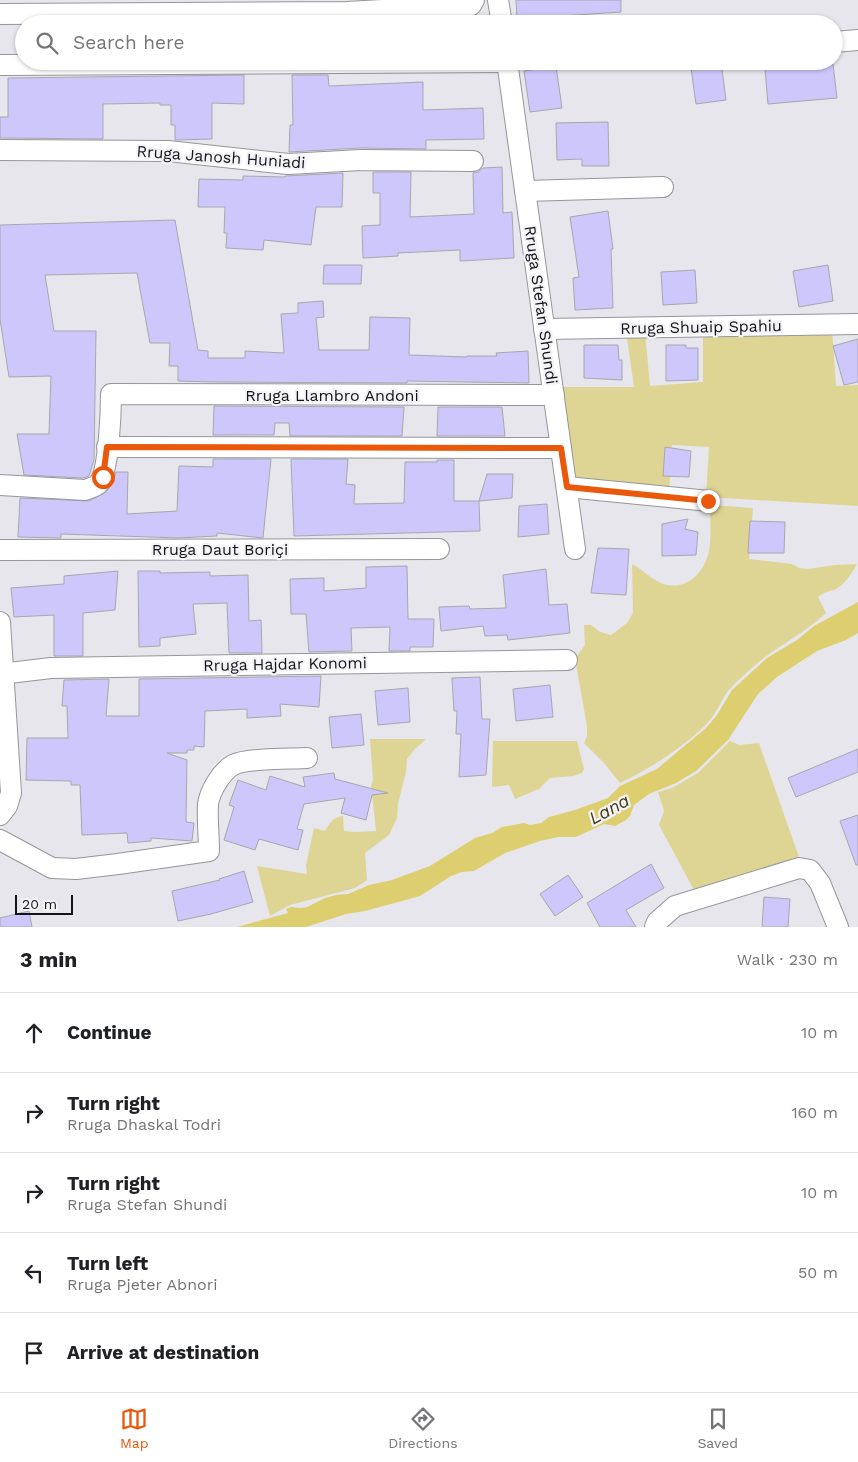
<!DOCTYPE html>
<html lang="en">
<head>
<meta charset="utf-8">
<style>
	:root { --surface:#fff; --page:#f6f6f6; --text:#202124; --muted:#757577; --line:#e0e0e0; --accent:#ea580c }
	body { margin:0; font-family:"Work Sans",sans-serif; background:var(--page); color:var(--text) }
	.scale { position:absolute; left:15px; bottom:12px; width:58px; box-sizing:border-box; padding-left:5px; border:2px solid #141416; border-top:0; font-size:14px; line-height:18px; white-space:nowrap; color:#141416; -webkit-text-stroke:4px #f4f3f9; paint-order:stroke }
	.stop { position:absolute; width:15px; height:15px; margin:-11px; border:4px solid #ea580c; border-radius:50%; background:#fff }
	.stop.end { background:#ea580c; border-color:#fff; box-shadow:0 1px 5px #0008 }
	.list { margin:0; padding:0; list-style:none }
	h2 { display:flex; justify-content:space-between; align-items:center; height:65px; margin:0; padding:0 20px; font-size:21px }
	h2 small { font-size:16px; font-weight:400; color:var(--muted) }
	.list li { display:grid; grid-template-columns:32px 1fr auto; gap:15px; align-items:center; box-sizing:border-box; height:80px; padding:0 20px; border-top:1px solid var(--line) }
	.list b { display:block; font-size:19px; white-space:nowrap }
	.list p { margin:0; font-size:16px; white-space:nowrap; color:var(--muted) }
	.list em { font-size:16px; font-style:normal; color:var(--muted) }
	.icon { flex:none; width:28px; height:28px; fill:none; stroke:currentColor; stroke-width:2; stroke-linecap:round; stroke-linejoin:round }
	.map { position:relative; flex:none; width:858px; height:927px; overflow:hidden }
	.search { position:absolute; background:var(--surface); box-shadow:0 1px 4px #0004; left:15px; right:15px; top:15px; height:55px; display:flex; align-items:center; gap:12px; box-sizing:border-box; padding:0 18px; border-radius:28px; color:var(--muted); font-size:19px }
	.sheet { height:465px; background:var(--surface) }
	nav { display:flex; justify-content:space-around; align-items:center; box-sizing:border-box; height:70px; border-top:1px solid var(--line); background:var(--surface); font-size:14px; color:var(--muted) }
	nav a { display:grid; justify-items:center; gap:2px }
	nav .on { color:var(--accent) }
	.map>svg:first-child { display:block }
</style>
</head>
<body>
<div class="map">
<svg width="858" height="927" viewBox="0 0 858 927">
	<rect width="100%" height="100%" fill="#e6e6ec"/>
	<g fill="#ded594">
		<rect x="313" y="18" width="52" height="6"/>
		<path d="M832,328L836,386L858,385V506L706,497L709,447L672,445L669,491L574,482L556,387H634L626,331L645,332L650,386L703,382V331Z"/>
		<path d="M710,505L753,508L749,559L792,564L799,568L808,569L835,565L857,564C852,573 845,584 836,589C829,592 825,591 818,597L826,613C804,634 775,647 753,667C744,675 735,683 728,691C721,700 717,712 710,720C691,743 646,771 620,783L604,763L584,743L587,736V726L575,659L585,645L584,625H591L600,632L611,635L627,623L633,613L632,564C642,569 651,579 661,583C683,592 702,576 708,555C712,541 710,520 710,505Z"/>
		<path d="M370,739H426L414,750L407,759L406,772L398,804L397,818L389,835L365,853L367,880L355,888L290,905L270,916L257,866L307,874L306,865L314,828L325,831C330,823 333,817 343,816L344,831L355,832L376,831L371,786L373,779Z"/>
		<path d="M493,741H577L584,769L582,773L573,776L550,778L539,789L515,799L509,785L492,787Z"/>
		<path d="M730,741L739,745L759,743L800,860L757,870L694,890L659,825L664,811L658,792L672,788L698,773Z"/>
	</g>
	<path fill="#ddcf6f" d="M858,602V633L846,640L817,651L777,677L758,694L728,740L696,771L676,783L649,794L634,805L630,816L626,820L615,826L604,824L576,837H558L540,841L505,853L474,871L462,872L451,876L420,896L365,911L346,914L306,927H237L288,913L286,909L291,907L301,908L307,907L325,898L336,895L348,894L369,885L392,880L430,866L475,838L492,833L502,827L524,823L530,825L541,823L549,817L575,810L608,798L620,786L657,769L706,728L717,715L732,690L767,658L797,640L814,626Z"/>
	<g fill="#cec7fb" stroke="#a7a7ac">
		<path d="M516,0H621V12L517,19Z"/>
		<path d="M474,16V24H395V21Z"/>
		<path d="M690,61H721L726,100L696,104Z"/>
		<path d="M833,64L837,98L768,104L765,69L796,66V69Z"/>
		<path d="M556,66L562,108L530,112L524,71Z"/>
		<path d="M244,75V104L212,103V139L175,140V125H171V105H160V103L103,104V139L0,138V117H8V78Z"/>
		<path d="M292,75H328L329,86L423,82V110L483,108L484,139L426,140V149L360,148L289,152L290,125H293Z"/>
		<path d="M608,122L609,166H582V159L557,160L556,123Z"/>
		<path d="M502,167L503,213L512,212L514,258L460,261V250L398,253V256L363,258L362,226L380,225V193H373V172H411L410,217L474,214L473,173L478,172L483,168Z"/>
		<path d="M343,173L342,207H316L311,245L264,240L263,250L226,248L227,233H224L225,207H198L199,179L243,180V176L285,177V176Z"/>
		<path d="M608,211L613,249H611L613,308L575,310L573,278L579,277L570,217Z"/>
		<path d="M175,220L198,350L208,351V358H245V351L284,353L281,314L298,313V303L323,301L324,317L316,318L319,350H369L370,317L410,318L409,355L467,357V356H497L496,353L528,351L529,383L407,381V383L214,382L178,381V366H169L170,343H150L137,273L45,275L54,331H96L94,460L89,476L83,478L24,475L17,434H49L51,376L9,377L0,319V225Z"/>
		<path d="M324,265H362L361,284H323Z"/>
		<path d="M828,265L833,301L799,307L793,271Z"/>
		<path d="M695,270L697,303L663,305L661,272Z"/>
		<path d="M858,339V382L844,385L833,346Z"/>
		<path d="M584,345H618L619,360H622V380L584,378Z"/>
		<path d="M666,345H686V348H698V380L666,381Z"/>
		<path d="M214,406L404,407L402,436H290L289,423H275L274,435H213Z"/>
		<path d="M438,407H502L505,436H437Z"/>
		<path d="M665,447L691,451L689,477L663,476Z"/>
		<path d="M213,459H271L263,538L217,533V536L178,538L61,534V538L18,537L20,498L89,501L106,492L113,482L116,472H128L127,514L177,511L179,466L213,467Z"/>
		<path d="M291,459H348L346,484L355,485L354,504L404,503L405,462H437V460H454V501H479L480,531L294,536Z"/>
		<path d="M487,474H513L512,498L479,501Z"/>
		<path d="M547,504L549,534L518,537L519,506Z"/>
		<path d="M688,519L685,529L698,532L696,555L662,556V524Z"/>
		<path d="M750,521L785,522L784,553H748Z"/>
		<path d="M598,548L629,549L626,595L591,593Z"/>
		<path d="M407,566L408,619H434L433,647H410V651H389L390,627L351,628L352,651L309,652L306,614H291L290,579L324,578V591L366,588V567Z"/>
		<path d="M546,569L549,605L567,604L570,633L508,640L507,635L485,636L483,626L441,631L439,607L469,606L470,609L506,608L503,575Z"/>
		<path d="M118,571L115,610L83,613V656H54V615L14,617L11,588L64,584V576Z"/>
		<path d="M138,571H160V573L210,572V576L248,575L249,621L261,620L262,653H229L227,603L193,604L196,634L160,638V646L139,647Z"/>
		<path d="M321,676L319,707L280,704L281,716L247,718V709L205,711L204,747L194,746V750H187V753H167L187,760L186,822L194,823L192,841L151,838V841L128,843L127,833L82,835L80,785H71V781L26,780L27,738H68L67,706H62L64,680L109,679L106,716H139V679Z"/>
		<path d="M480,677L482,719H490L486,775L459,777L461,734H456L457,711H454L452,678Z"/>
		<path d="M550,685L553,717L516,721L513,689Z"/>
		<path d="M408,688L410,722L378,725L375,691Z"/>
		<path d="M361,714L364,745L332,748L329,717Z"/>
		<path d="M858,749V772L796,797L788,778Z"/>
		<path d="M334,773L335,779L388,793L372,795L366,820L341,813L345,798L304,804L297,829L303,830L298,850L259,839L255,850L224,840L234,807L229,805L238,780L266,790L270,776L305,787L303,777Z"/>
		<path d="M858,815V865H856L840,821Z"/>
		<path d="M651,864L664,888L626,910L636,927H600L587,903Z"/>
		<path d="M244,871L253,902L211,914L178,921L172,891L220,880L219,879Z"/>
		<path d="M568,875L583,897L555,916L540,894Z"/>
		<path d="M764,897L790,899L788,927H762Z"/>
		<path d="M29,911L32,927H0V918Z"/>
	</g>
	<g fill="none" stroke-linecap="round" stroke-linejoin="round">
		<g stroke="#96959b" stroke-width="22">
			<g id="street">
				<path d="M498,0L502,24"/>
				<path d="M0,14L347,12L471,5L474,0"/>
				<path d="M834,42L858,40"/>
				<path d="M507,61L575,549"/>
				<path d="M0,65L507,62"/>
				<path d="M0,150L168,151L288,164L361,160L473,161"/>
				<path d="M525,191L663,187"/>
				<path d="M544,329L858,324"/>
				<path d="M107,447L561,448"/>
				<path d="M0,485L85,490C90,488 96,487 99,483C109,471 111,411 111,394L554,395"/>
				<path d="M567,487L709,501"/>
				<path d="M0,550L439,549"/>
				<path d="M0,622L11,793L7,806L0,815"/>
				<path d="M0,674L51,668L567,660"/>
				<path d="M0,840L52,868L76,869L118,864L209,851C209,835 207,819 208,804C210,791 221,772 233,765C247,758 290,759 307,758"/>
				<path d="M655,927L657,922L675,906L799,868L810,870L820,883L838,927"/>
			</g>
		</g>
		<use href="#street" stroke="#fff" stroke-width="20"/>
	</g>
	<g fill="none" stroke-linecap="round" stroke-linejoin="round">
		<path stroke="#ea580c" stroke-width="6" d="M103,477L107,447L561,448L567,487L708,501"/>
	</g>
	<g text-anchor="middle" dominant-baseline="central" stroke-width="4.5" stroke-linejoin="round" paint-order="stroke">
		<g font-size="16" fill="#141416" stroke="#f4f3f9">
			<text transform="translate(221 157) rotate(4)">Rruga Janosh Huniadi</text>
			<text transform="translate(541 305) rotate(82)">Rruga Stefan Shundi</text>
			<text transform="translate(701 327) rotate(-1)">Rruga Shuaip Spahiu</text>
			<text x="332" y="395">Rruga Llambro Andoni</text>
			<text x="220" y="549">Rruga Daut Boriçi</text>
			<text transform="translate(285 664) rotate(-1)">Rruga Hajdar Konomi</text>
		</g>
		<g font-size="18" font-style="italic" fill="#3d370d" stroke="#f4f3f9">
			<text transform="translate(609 809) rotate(-29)">Lana</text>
		</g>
	</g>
</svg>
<div class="scale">20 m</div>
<div class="stop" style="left:103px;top:477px"></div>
<div class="stop end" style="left:708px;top:501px"></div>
<div class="search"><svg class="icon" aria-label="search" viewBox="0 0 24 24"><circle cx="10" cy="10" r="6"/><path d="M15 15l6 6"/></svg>Search here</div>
</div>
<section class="sheet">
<h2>3 min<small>Walk · 230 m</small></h2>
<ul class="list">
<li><svg class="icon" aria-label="ahead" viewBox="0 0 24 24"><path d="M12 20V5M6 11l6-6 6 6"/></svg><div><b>Continue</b></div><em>10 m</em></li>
<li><svg class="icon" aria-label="right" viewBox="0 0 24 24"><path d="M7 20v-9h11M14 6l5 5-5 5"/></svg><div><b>Turn right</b><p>Rruga Dhaskal Todri</p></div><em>160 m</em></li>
<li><svg class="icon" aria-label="right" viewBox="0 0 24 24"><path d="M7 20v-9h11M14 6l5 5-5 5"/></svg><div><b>Turn right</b><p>Rruga Stefan Shundi</p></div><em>10 m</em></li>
<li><svg class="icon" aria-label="left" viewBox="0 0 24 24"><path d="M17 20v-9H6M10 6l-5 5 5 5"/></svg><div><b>Turn left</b><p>Rruga Pjeter Abnori</p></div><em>50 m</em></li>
<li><svg class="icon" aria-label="arrive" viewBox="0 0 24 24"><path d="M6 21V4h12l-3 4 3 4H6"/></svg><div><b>Arrive at destination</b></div></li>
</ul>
</section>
<nav>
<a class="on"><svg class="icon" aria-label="map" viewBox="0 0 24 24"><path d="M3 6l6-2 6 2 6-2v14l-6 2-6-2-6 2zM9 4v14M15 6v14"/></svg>Map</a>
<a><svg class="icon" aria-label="directions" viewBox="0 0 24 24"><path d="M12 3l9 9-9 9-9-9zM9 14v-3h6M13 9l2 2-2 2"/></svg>Directions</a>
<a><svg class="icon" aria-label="saved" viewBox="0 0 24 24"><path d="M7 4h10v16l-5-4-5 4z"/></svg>Saved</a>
</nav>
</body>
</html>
